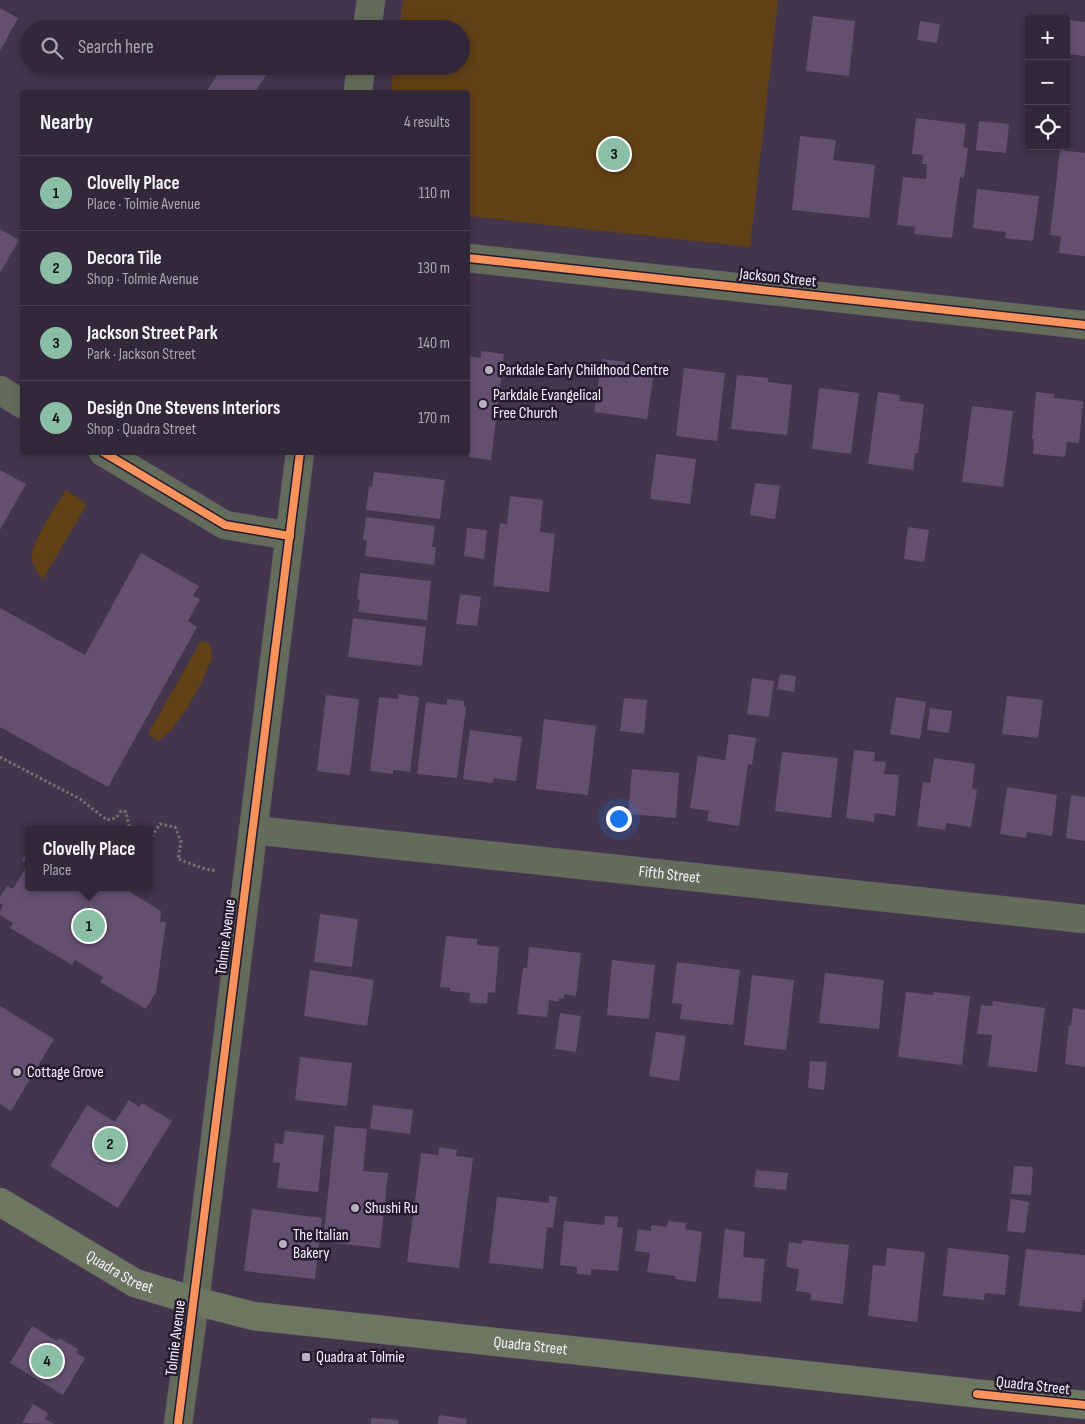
<!DOCTYPE html>
<html lang="en">
<head>
<meta charset="utf-8">
<style>
	:root { --surface:#322839; --page:#3d3444; --text:#f1f3f6; --muted:#a8a6ae; --line:#4d4453; --accent:#8abfa5 }
	body { margin:0; font-family:"Sofia Sans Condensed",sans-serif; background:var(--page); color:var(--text) }
	.controls { position:absolute; right:15px; top:15px; display:grid; overflow:hidden; border-radius:5px; box-shadow:0 2px 8px #0003 }
	.controls button { width:45px; height:45px; display:grid; place-items:center; padding:0; border:0; border-bottom:1px solid var(--line); background:var(--surface); color:var(--text); font:25px sans-serif }
	.you { position:absolute; left:618px; top:818px; width:18px; height:18px; margin:-12px; border:4px solid #fff; border-radius:50%; background:#1a73e8; box-shadow:0 0 0 8px #1a73e833 }
	.badge { display:grid; place-items:center; width:32px; height:32px; border-radius:50%; background:var(--accent); color:#111; font-size:16px; font-weight:700 }
	.pin { position:absolute; translate:-50% -50%; border:2px solid #fff; box-shadow:0 1px 5px #0006 }
	.popup { position:absolute; left:25px; top:826px; width:128px; height:65px; box-sizing:border-box; display:grid; place-content:center; border-radius:5px; background:var(--surface); filter:drop-shadow(0 1px 4px #0005); font-size:16px; white-space:nowrap; color:var(--muted) }
	.popup b { font-size:19px; color:var(--text) }
	.popup::after { content:''; position:absolute; left:50%; top:100%; margin-left:-10px; border:10px solid transparent; border-top-color:var(--surface) }
	.list { margin:0; padding:0; list-style:none }
	h2 { display:flex; justify-content:space-between; align-items:center; height:65px; margin:0; padding:0 20px; font-size:21px }
	h2 small { font-size:16px; font-weight:400; color:var(--muted) }
	.list li { display:grid; grid-template-columns:32px 1fr auto; gap:15px; align-items:center; box-sizing:border-box; height:75px; padding:0 20px; border-top:1px solid var(--line) }
	.list b { display:block; font-size:19px; white-space:nowrap }
	.list p { margin:0; font-size:16px; white-space:nowrap; color:var(--muted) }
	.list em { font-size:16px; font-style:normal; color:var(--muted) }
	.icon { flex:none; width:28px; height:28px; fill:none; stroke:currentColor; stroke-width:2; stroke-linecap:round; stroke-linejoin:round }
	.map { position:relative; flex:none; width:1085px; height:1424px; overflow:hidden }
	.search { position:absolute; background:var(--surface); box-shadow:0 2px 8px #0003; left:20px; top:20px; width:450px; height:55px; display:flex; align-items:center; gap:12px; box-sizing:border-box; padding:0 18px; border-radius:28px; color:var(--muted); font-size:19px }
	.panel { position:absolute; background:var(--surface); box-shadow:0 2px 8px #0003; left:20px; top:90px; width:450px; height:365px; border-radius:5px }
	.map>svg:first-child { display:block }
</style>
</head>
<body>
<div class="map">
<svg width="1085" height="1424" viewBox="0 0 1085 1424">
	<rect width="100%" height="100%" fill="#43354c"/>
	<g fill="#614116">
		<path d="M403,0H778L750,247L468,216V92H391L394,66H461V29H399Z"/>
		<path d="M66,490L87,504L43,579C38,573 33,567 32,559C29,545 58,503 66,490Z"/>
		<path d="M201,641L210,643L212,658L201,684L187,708L173,728L159,741L148,734Z"/>
	</g>
	<g fill="#63506f">
		<path d="M0,8L18,18L0,51Z"/>
		<path d="M813,16L855,21L849,76L806,71Z"/>
		<path d="M1069,20L1085,22V56L1066,54Z"/>
		<path d="M920,21L940,24L937,43L917,40Z"/>
		<path d="M223,66H272L255,92H206Z"/>
		<path d="M916,118L966,124L963,147L968,148L964,178L960,177L952,238L914,234L915,227L897,225L903,177L926,179L927,164H922L923,155L912,154Z"/>
		<path d="M979,121L1009,124L1006,153L976,150Z"/>
		<path d="M800,136L836,140L833,160L875,165L869,218L792,210Z"/>
		<path d="M1060,150L1085,153V256L1059,253L1061,236L1050,235Z"/>
		<path d="M977,189L1039,196L1033,241L1005,238L1006,232L973,228Z"/>
		<path d="M0,229L19,240L0,273Z"/>
		<path d="M481,351L504,354L491,460L469,457L470,450L468,449V356L481,358Z"/>
		<path d="M602,359L655,366L647,419L594,412Z"/>
		<path d="M684,368L725,373L717,441L676,436Z"/>
		<path d="M737,375L768,378V382L792,385L787,435L731,429Z"/>
		<path d="M819,388L859,393L851,454L812,449Z"/>
		<path d="M878,392L900,395L899,401L924,404L918,453H915L913,470L868,464Z"/>
		<path d="M1036,392L1054,394V398L1083,401L1079,443L1067,442L1065,457L1033,454L1034,439H1032Z"/>
		<path d="M972,406L1013,411L1003,487L962,482Z"/>
		<path d="M656,454L696,459L690,504L650,499Z"/>
		<path d="M0,470L26,484L0,530Z"/>
		<path d="M374,472L445,480L440,519L366,510L369,486L372,487Z"/>
		<path d="M755,483L780,486L775,519L750,515Z"/>
		<path d="M510,496L543,500L540,532L555,534L549,592L493,586L500,523L507,524Z"/>
		<path d="M366,517L435,526L432,547H436L434,565L365,556L367,540H363Z"/>
		<path d="M908,527L929,530L924,562L904,559Z"/>
		<path d="M467,528L487,530L484,559L464,556Z"/>
		<path d="M141,553L199,586L193,596L200,599L188,621L197,627L108,787L0,727V608L85,655Z"/>
		<path d="M360,573L431,581L427,620L358,612L360,600L357,599Z"/>
		<path d="M460,594L481,597L477,626L456,624Z"/>
		<path d="M353,618L426,627L422,666L348,657Z"/>
		<path d="M780,674L796,676L794,692L777,689Z"/>
		<path d="M752,678L774,681L769,717L747,714Z"/>
		<path d="M398,694L419,697L410,772L393,770V774L370,771L379,697L398,699Z"/>
		<path d="M326,695L359,699L350,775L317,771Z"/>
		<path d="M1007,696L1043,700L1038,738L1002,734Z"/>
		<path d="M896,697L926,702L920,739L890,734Z"/>
		<path d="M624,698L647,700L644,734L620,731Z"/>
		<path d="M447,699L464,701V707H466L457,778L417,774L426,702L447,705Z"/>
		<path d="M930,708L952,711L949,733L927,730Z"/>
		<path d="M544,719L596,726L588,795L536,789Z"/>
		<path d="M470,730L522,737L516,781L494,778L493,783L463,779Z"/>
		<path d="M729,734L756,738L752,765L748,764L739,826L707,821L709,811L690,808L698,756L725,760Z"/>
		<path d="M854,750L875,752L874,761L886,762L884,774L899,775L895,816L875,813L874,822L846,818Z"/>
		<path d="M782,752L838,758L831,818L775,811Z"/>
		<path d="M934,758L975,764L972,789L977,790L971,827L946,823L945,830L917,826L923,782L930,783Z"/>
		<path d="M632,769L679,773L676,818L628,814Z"/>
		<path d="M1007,787L1057,795L1052,836L1027,832L1026,838L1000,834Z"/>
		<path d="M1071,795L1085,797V841L1066,838Z"/>
		<path d="M29,848V887H122L161,911L160,922H166L156,992L146,1009L100,982L103,977L75,960L72,965L10,928L13,923L0,915V911L3,905L0,903V897L7,886L13,889L28,864L22,860Z"/>
		<path d="M320,914L358,919L352,967L314,962Z"/>
		<path d="M446,936L477,939V945L499,947L495,993L488,992L487,1004L469,1002L470,993L450,991V988L440,987Z"/>
		<path d="M529,947L581,953L576,996L564,994V999L559,998V1002L549,1000L547,1017L517,1014L523,968H527Z"/>
		<path d="M612,960L655,965L649,1019L607,1015Z"/>
		<path d="M677,962L740,970L733,1025L680,1019L682,1004L672,1003Z"/>
		<path d="M310,970L374,980L367,1026L304,1016Z"/>
		<path d="M825,973L884,980L879,1029L819,1023Z"/>
		<path d="M752,975L794,980L786,1050L744,1045Z"/>
		<path d="M906,992L933,995L934,992L970,996L962,1065L898,1057Z"/>
		<path d="M993,1001L1045,1008L1037,1072L988,1066L992,1035L977,1034L981,1005L992,1006Z"/>
		<path d="M0,1006L54,1039L11,1111L0,1104Z"/>
		<path d="M1073,1008L1085,1010V1067L1065,1064L1069,1025L1071,1026Z"/>
		<path d="M560,1013L581,1016L576,1052L555,1049Z"/>
		<path d="M656,1032L686,1036L679,1081L649,1076Z"/>
		<path d="M300,1057L352,1063L347,1106L295,1100Z"/>
		<path d="M810,1061L827,1062L824,1090L808,1088Z"/>
		<path d="M129,1100L139,1107L142,1103L172,1121L118,1208L50,1166L87,1105L115,1122Z"/>
		<path d="M373,1105L413,1110L410,1134L370,1129Z"/>
		<path d="M335,1126L367,1129L363,1171L388,1173L380,1248L323,1242Z"/>
		<path d="M285,1131L324,1135L318,1192L277,1188L280,1163L273,1162L275,1143L283,1144Z"/>
		<path d="M439,1147L457,1150L456,1156L473,1158L459,1268L407,1262L421,1153L438,1155Z"/>
		<path d="M1014,1166L1033,1167L1031,1195L1011,1194Z"/>
		<path d="M756,1170L788,1173L786,1190L754,1187Z"/>
		<path d="M549,1196L557,1197L553,1228L547,1227L543,1269L489,1263L497,1197L549,1203Z"/>
		<path d="M1011,1199L1029,1202L1025,1233L1007,1231Z"/>
		<path d="M252,1209L322,1218L315,1279L244,1271Z"/>
		<path d="M605,1216L618,1217L617,1227L623,1228L618,1271L591,1269V1275L577,1274V1267L560,1265L564,1221L604,1225Z"/>
		<path d="M668,1221L686,1223L685,1229L702,1232L696,1282L675,1279V1276L647,1272L650,1253L635,1251L638,1229L651,1231V1225L667,1227Z"/>
		<path d="M725,1229L745,1232L743,1257L765,1259L761,1302L718,1298Z"/>
		<path d="M802,1240L849,1245L843,1304L810,1300L811,1293L796,1291L799,1269L786,1267L789,1242L802,1244Z"/>
		<path d="M887,1248L925,1252L917,1322L868,1316L873,1265L885,1266Z"/>
		<path d="M948,1248L1009,1255L1005,1295L985,1293L984,1300L943,1296Z"/>
		<path d="M1026,1249L1085,1255V1300H1083L1081,1312L1019,1306Z"/>
		<path d="M32,1326L57,1341L59,1338L78,1349L76,1353L85,1358L63,1395L10,1363Z"/>
		<path d="M33,1404L48,1413L45,1419L54,1424L22,1423Z"/>
		<path d="M439,1415L467,1419L466,1424H438Z"/>
		<path d="M371,1418L398,1420V1424H371Z"/>
	</g>
	<g fill="none" stroke-linecap="round" stroke-linejoin="round">
		<g stroke="#5b5163" stroke-width="29">
			<g id="minor">
				<path d="M367,29L371,0"/>
				<path d="M358,92L361,66"/>
				<path d="M468,258L1085,325"/>
				<path d="M0,390L22,404"/>
				<path d="M103,452L225,525L290,536"/>
				<path id="s1" d="M253,830L1085,919"/>
				<path d="M195,1301L300,452"/>
			</g>
		</g>
		<g stroke="#5b5163" stroke-width="29">
			<path id="tertiary" d="M178,1424L195,1301"/>
		</g>
		<g stroke="#5b5163" stroke-width="29">
			<g id="secondary">
				<path id="s2" d="M0,1202L135,1283L195,1301L253,1316L1085,1405"/>
			</g>
		</g>
		<g stroke="#71736e" stroke-width="3" stroke-dasharray="2.5 2.5" stroke-linecap="butt">
			<path d="M0,757L80,799L107,820L116,818L121,811L126,812L130,830"/>
			<path d="M149,841L160,824L175,827L181,841L178,859L205,869L217,871"/>
		</g>
		<use href="#minor" stroke="#636c5b" stroke-width="28"/>
		<use href="#tertiary" stroke="#636c5b" stroke-width="28"/>
		<use href="#secondary" stroke="#6c7661" stroke-width="28"/>
		<g stroke="#261a2e" stroke-width="11">
			<g id="cycleway">
				<path d="M468,258L1085,325"/>
				<path d="M103,452L225,525L290,536"/>
				<path d="M977,1394L1085,1405"/>
				<path d="M178,1424L300,452"/>
			</g>
		</g>
		<use href="#cycleway" stroke="#f8935d" stroke-width="8"/>
	</g>
	<g fill="#b8afbe" stroke="#261a2e" stroke-width="2">
		<circle cx="489" cy="370" r="5"/>
		<circle cx="483" cy="404" r="5"/>
		<circle cx="17" cy="1072" r="5"/>
		<circle cx="355" cy="1208" r="5"/>
		<circle cx="283" cy="1244" r="5"/>
		<rect x="301" y="1352" width="10" height="10" rx="2.5"/>
	</g>
	<g text-anchor="middle" dominant-baseline="central" stroke-width="5" stroke-linejoin="round" paint-order="stroke">
		<g font-size="16" fill="#f7f1fc" stroke="#261a2e">
			<text transform="translate(778 278) rotate(6)">Jackson Street</text>
			<text stroke="none"><textPath href="#s1" startOffset="419">Fifth Street</textPath></text>
			<text transform="translate(226 937) rotate(-83)">Tolmie Avenue</text>
			<text stroke="none"><textPath href="#s2" startOffset="139">Quadra Street</textPath></text>
			<text transform="translate(176 1338) rotate(-83)">Tolmie Avenue</text>
			<text stroke="none"><textPath href="#s2" startOffset="559">Quadra Street</textPath></text>
			<text transform="translate(1033 1386) rotate(6)">Quadra Street</text>
		</g>
		<g font-size="16" fill="#f7f1fc" stroke="#261a2e" text-anchor="start">
			<text x="499" y="370">Parkdale Early Childhood Centre</text>
			<text x="493" y="395">Parkdale Evangelical<tspan x="493" dy="18">Free Church</tspan></text>
			<text x="27" y="1072">Cottage Grove</text>
			<text x="365" y="1208">Shushi Ru</text>
			<text x="293" y="1235">The Italian<tspan x="293" dy="18">Bakery</tspan></text>
			<text x="316" y="1357">Quadra at Tolmie</text>
		</g>
	</g>
</svg>
<div class="controls">
<button>+</button>
<button>−</button>
<button><svg class="icon" aria-label="locate" viewBox="0 0 24 24"><circle cx="12" cy="12" r="6"/><path d="M12 2v4M12 18v4M2 12h4M18 12h4"/></svg></button>
</div>
<div class="you"></div>
<div class="pin badge" style="left:89px;top:926px">1</div>
<div class="popup"><b>Clovelly Place</b>Place</div>
<div class="pin badge" style="left:110px;top:1144px">2</div>
<div class="pin badge" style="left:614px;top:154px">3</div>
<div class="pin badge" style="left:47px;top:1361px">4</div>
<div class="search"><svg class="icon" aria-label="search" viewBox="0 0 24 24"><circle cx="10" cy="10" r="6"/><path d="M15 15l6 6"/></svg>Search here</div>
<section class="panel">
<h2>Nearby<small>4 results</small></h2>
<ul class="list">
<li><span class="badge">1</span><div><b>Clovelly Place</b><p>Place · Tolmie Avenue</p></div><em>110 m</em></li>
<li><span class="badge">2</span><div><b>Decora Tile</b><p>Shop · Tolmie Avenue</p></div><em>130 m</em></li>
<li><span class="badge">3</span><div><b>Jackson Street Park</b><p>Park · Jackson Street</p></div><em>140 m</em></li>
<li><span class="badge">4</span><div><b>Design One Stevens Interiors</b><p>Shop · Quadra Street</p></div><em>170 m</em></li>
</ul>
</section>
</div>
</body>
</html>
